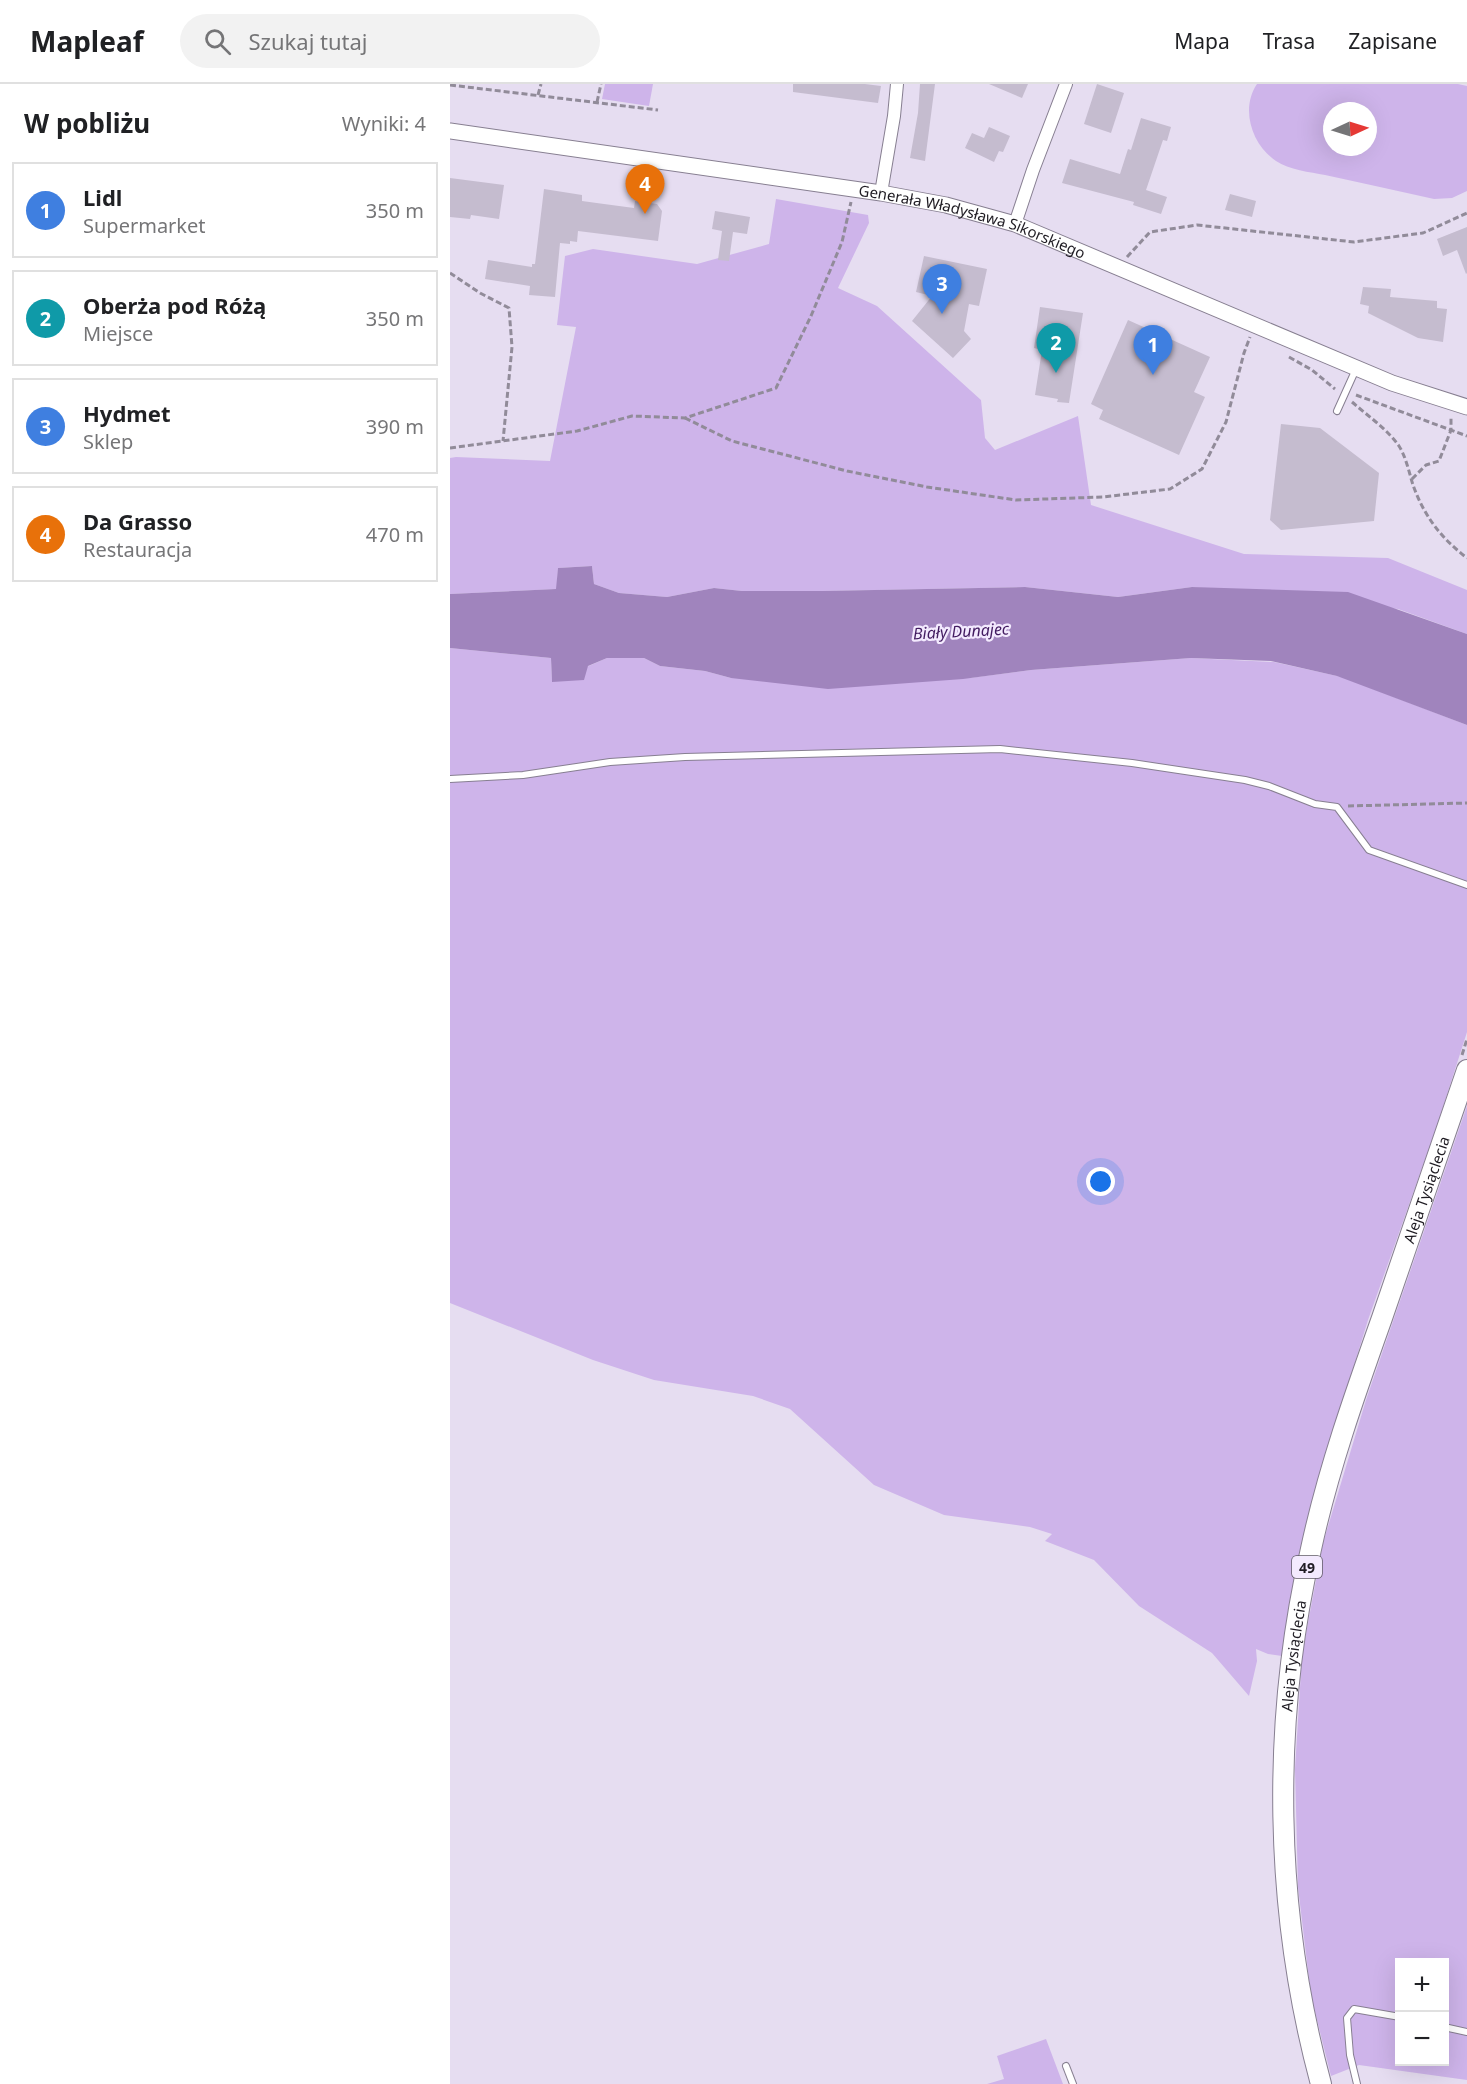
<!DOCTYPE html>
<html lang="pl">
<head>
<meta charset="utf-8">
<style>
	:root { --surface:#fff; --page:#f2f2f2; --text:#202124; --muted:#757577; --line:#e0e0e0; --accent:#577226 }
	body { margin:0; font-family:"Noto Sans",sans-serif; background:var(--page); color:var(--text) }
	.controls { position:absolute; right:18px; bottom:18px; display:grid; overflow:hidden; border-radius:0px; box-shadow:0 6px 24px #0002 }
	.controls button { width:54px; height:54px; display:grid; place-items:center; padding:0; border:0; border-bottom:2px solid var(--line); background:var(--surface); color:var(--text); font:30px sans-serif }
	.compass { position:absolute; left:873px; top:18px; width:54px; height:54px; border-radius:50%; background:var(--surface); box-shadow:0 6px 24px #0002; rotate:86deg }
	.you { position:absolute; left:651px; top:1098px; width:21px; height:21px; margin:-15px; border:4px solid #fff; border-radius:50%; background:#1a73e8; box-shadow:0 0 0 9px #1a73e833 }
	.badge { display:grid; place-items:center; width:39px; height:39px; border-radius:50%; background:var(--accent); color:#fff; font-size:20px; font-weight:700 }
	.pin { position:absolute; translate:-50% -50px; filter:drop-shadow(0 2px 3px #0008) }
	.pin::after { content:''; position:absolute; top:32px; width:21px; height:18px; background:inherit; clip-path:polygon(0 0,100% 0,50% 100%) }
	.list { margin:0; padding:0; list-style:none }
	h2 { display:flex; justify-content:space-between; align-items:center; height:78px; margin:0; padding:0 24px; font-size:26px }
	h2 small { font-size:20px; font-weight:400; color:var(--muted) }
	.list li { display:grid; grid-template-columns:39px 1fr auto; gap:18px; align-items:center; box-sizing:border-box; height:96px; margin:0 12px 12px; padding:0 12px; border:2px solid var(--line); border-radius:0px }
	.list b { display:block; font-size:22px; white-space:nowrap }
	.list p { margin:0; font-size:20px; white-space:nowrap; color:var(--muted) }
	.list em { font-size:20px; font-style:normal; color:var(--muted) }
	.icon { flex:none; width:33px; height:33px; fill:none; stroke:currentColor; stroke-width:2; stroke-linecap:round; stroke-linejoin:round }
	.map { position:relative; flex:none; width:1017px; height:2000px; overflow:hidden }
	header { display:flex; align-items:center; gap:36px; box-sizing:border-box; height:84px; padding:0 30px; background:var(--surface); border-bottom:2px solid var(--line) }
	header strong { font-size:28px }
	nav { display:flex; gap:33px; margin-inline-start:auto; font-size:21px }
	.search { width:420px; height:54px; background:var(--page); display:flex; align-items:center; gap:15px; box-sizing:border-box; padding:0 21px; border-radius:33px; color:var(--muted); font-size:22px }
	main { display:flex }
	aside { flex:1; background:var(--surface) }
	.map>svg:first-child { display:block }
</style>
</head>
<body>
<header>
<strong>Mapleaf</strong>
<div class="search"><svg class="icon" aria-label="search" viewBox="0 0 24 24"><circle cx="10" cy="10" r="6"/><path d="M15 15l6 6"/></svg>Szukaj tutaj</div>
<nav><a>Mapa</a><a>Trasa</a><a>Zapisane</a></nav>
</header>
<main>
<aside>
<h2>W pobliżu<small>Wyniki: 4</small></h2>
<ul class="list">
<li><span class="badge" style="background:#3f7fe0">1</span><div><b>Lidl</b><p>Supermarket</p></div><em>350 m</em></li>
<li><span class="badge" style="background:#0f9aa8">2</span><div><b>Oberża pod Różą</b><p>Miejsce</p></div><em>350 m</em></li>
<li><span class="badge" style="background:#3f7fe0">3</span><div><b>Hydmet</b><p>Sklep</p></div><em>390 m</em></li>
<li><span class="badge" style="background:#e8710a">4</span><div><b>Da Grasso</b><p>Restauracja</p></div><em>470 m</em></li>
</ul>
</aside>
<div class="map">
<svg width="1017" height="2000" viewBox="0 0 1017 2000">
	<rect width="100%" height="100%" fill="#e6ddf1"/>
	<g fill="#ceb4ea" fill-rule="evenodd">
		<path d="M155,0H203L199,22L152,15Z"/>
		<path d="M807,0H1008L1017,2V107L1002,114L984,115C948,107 912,99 875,91C860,88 839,86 826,77C802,61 790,25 807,0ZM882,27H918V63H882Z"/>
		<path d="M326,115L418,131L419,139L388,204L427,222L531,316L535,354L545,366L628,332L641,421L794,470L938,474L1017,506V550L948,525L742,503L668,513L575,503L372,507H292L264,504L217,513L169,509L144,500L142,482L108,484L107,505L0,510V374L6,373L100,377L126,243L107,241L115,172L143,165L247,180L319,160Z"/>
		<path d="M0,564L101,574L102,598L157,574H194L210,582L255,587L281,594H519L581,586L741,574L824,578L892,593L1017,641V948L987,1042L918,1236L869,1396L838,1526L832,1572L818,1570L806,1565L807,1577L799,1612L762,1569L689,1522L644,1476L595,1457L602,1450L580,1443L494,1431L424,1401L340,1325L303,1312L204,1296L143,1276L0,1219Z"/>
		<path d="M1017,1022V1996L909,1981L881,1992L861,1912L848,1803L845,1685L852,1571L873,1459L916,1316ZM950,1878H994V1978H950Z"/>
		<path d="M596,1955L613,2000H537L554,1995L547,1972Z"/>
	</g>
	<path fill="#a084bd" d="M142,482L144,500L169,509L217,513L264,504L292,507H372L575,503L668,513L742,503L898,508L1017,550V641L887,592L821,577L741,574L581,586L513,595L378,605L281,594L255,587L210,582L194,574H157L138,582L134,596L102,598L101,574L0,564V510L106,505L108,484Z"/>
	<g fill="#c5bccf">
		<path d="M343,0H415L431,2L428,19L343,8Z"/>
		<path d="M470,0H485L475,77L460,74L468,29Z"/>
		<path d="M539,0H578L572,14Z"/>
		<path d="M647,0L674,9L661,49L634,40Z"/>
		<path d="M691,34L721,43L717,57L713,56L696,106L717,113L711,130L683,121L684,118L612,99L620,75L670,90L678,65L681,66Z"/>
		<path d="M539,43L560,52L553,68L549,67L544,78L515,64L522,49L534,54Z"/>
		<path d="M0,94L54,101L49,135L21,131L20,135L0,133Z"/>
		<path d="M94,105L132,111V117L154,120L184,124L185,117L207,120L212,127L208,157L128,147L127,158L120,157V160L110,159L105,213L79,211L80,202L35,195L38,176L82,183V180H85Z"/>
		<path d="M780,110L806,117L802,133L775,126Z"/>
		<path d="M265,127L300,133L297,150L283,148L279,177L268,176L272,147L262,145Z"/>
		<path d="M1017,143V189L1016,190L1007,166L993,172L987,155Z"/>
		<path d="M474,172L537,185L529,222L519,220L514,247L521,255L503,274L462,237L482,212L466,208Z"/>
		<path d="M913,203L941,205L940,213L987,217V224L997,225L993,258L968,254L918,229L919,222L910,220Z"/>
		<path d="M590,223L633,229L619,319L607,318L608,315L585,311L592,266L584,264Z"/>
		<path d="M678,236L760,273L744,308L755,313L729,371L649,335L653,326L641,320Z"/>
		<path d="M831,340L870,344L929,389L924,437L831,446L820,436Z"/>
	</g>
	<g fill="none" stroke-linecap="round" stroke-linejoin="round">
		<g stroke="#877f91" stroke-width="8">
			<g id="service">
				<path d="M887,327L906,285"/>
				<path d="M0,695L73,691L160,678L235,673L550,665L682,679L795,696L819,702L865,720L887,723L919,766L1017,801"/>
				<path d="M994,1943L1017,1948"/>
				<path d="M616,1982L623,2000"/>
				<path d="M907,2000L900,1971L897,1934L904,1925L950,1933"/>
			</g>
		</g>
		<g stroke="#877f91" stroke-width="14">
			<g id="minor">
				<path d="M431,109L444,32L447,0"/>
				<path d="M565,140L583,86L616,0"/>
			</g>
		</g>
		<g stroke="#877f91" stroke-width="17">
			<g id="tertiary">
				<path id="s1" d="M0,47L431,109L496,121L565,140L942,299L1017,323"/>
			</g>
		</g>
		<g stroke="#877f91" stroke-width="22">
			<g id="primary">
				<path id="s2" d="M871,2000C824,1827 821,1639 861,1465C878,1386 905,1310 932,1234C960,1151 989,1069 1017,986"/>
			</g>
		</g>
		<g stroke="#918b99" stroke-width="3" stroke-dasharray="6 3" stroke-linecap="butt">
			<path d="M0,1L208,26"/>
			<path d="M88,11L91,0"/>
			<path d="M147,18L151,0"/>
			<path d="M677,173L700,148L747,141L904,158L973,149L1017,129"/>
			<path d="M0,189L30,209L59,224L62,263L53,357"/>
			<path d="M839,273L862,286L885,305"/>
			<path d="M906,311L1017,352"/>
			<path d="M902,318C918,332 937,345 949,362C956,373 959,388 963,401C974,432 991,454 1017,474"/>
			<path d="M235,334L282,357L397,387L477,403L566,416L653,413L720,405L752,385L776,338L794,269L800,253"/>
			<path d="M0,364L127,347L182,332L235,334L326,304L361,232L392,158L401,118"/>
			<path d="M962,395L976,381L989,377L1001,346V332"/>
			<path d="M898,722L1017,719"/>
			<path d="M1012,971L1017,955"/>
		</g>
		<use href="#service" stroke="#fff" stroke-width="6"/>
		<use href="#minor" stroke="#fff" stroke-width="12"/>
		<use href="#tertiary" stroke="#fff" stroke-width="15"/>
		<use href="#primary" stroke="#fff" stroke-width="20"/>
	</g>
	<g text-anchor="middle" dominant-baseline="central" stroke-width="4.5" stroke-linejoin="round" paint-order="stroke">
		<rect fill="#f3eafe" stroke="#5f5a65" stroke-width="1.5" x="842" y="1472" width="30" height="22" rx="4.5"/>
		<g font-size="14" font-weight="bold" fill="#1f1c23">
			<text x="857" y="1483">49</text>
		</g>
		<g font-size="15" fill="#1f1c23" stroke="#f3eafe">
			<text stroke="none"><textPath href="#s1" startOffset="531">Generała Władysława Sikorskiego</textPath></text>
			<text stroke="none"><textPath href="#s2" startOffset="918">Aleja Tysiąclecia</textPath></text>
			<text stroke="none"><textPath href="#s2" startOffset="432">Aleja Tysiąclecia</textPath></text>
		</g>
		<g font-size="16" font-style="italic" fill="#421b60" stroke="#f3eafe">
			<text transform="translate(511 547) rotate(-3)">Biały Dunajec</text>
		</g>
	</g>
</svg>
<div class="controls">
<button>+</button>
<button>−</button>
</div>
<svg class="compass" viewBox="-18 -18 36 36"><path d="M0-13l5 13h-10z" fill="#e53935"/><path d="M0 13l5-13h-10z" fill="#757577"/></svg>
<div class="you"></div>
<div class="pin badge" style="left:703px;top:291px;background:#3f7fe0">1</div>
<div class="pin badge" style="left:606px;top:289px;background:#0f9aa8">2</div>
<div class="pin badge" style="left:492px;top:230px;background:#3f7fe0">3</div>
<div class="pin badge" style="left:195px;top:130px;background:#e8710a">4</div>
</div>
</main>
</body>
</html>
